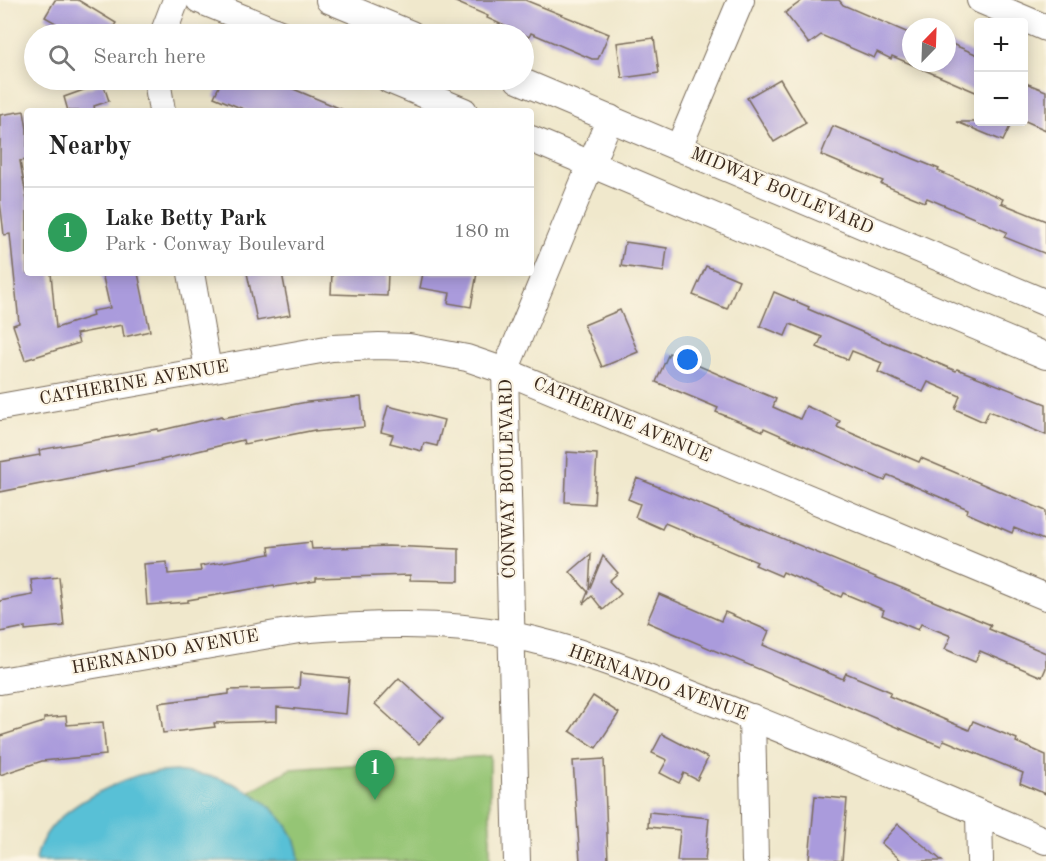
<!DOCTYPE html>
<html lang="en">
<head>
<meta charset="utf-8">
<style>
	:root { --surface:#fff; --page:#f2f2f2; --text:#222; --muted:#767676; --line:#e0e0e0; --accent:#b5179e }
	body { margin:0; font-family:"Old Standard TT",serif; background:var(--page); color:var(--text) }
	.controls { position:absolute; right:18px; top:18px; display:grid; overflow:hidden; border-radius:6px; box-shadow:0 3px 15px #0003 }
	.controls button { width:54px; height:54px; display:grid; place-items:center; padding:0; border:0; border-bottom:2px solid var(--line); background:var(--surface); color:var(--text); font:30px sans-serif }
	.compass { position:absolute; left:902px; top:18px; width:54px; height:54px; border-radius:50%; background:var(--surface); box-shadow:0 3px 15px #0003; rotate:23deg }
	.you { position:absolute; left:688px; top:360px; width:21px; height:21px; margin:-15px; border:4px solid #fff; border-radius:50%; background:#1a73e8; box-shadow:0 0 0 9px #1a73e833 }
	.badge { display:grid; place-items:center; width:39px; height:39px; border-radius:50%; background:var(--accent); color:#fff; font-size:20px; font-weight:700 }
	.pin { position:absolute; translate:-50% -50px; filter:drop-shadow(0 2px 3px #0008) }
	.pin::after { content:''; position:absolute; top:32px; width:21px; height:18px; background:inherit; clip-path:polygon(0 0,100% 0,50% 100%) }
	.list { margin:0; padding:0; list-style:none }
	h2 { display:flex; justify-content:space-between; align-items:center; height:78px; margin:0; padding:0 24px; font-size:26px }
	h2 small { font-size:20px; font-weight:400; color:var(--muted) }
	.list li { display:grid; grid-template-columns:39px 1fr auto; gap:18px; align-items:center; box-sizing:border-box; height:90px; padding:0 24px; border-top:2px solid var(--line) }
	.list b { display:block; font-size:22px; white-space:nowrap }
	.list p { margin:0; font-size:20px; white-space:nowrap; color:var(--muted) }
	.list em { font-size:20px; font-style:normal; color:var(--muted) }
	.icon { flex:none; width:33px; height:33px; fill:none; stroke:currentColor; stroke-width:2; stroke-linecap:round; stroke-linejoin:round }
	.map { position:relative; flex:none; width:1046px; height:861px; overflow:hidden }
	.search { position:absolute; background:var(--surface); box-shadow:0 3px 15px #0003; left:24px; top:24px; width:510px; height:66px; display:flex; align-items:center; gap:15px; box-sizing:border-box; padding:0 21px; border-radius:33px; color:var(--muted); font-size:22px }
	.panel { position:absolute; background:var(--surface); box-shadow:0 3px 15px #0003; left:24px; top:108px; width:510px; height:168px; border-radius:6px }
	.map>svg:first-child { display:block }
</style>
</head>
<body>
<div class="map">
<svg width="1046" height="861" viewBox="0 0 1046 861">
	<rect width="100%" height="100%" fill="#fcf5e5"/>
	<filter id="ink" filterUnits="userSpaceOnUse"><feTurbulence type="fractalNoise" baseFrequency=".0167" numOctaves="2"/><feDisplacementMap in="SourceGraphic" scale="12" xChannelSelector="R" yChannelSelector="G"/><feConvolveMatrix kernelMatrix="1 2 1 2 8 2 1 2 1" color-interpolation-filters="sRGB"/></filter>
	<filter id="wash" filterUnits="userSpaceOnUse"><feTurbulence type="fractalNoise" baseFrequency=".008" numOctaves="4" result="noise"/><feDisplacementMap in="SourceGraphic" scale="24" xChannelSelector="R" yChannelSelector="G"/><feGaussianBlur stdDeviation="1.35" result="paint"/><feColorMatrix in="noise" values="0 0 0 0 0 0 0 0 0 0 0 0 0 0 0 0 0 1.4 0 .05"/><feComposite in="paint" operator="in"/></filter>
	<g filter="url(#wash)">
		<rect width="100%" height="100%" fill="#f0e8cc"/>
		<path fill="#95c574" stroke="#687849" stroke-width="1.5" d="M490,756V861H299L298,853L250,791L290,769Z"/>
		<path fill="#59c0d6" stroke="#4a757a" stroke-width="1.5" d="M175,771C189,773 204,774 218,778C254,789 297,819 299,861H36C41,820 87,796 121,782C128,779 135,775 143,774C153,772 165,772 175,771Z"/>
		<g id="blocks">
			<g fill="#aa9bdc">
				<path d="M55,0H78L116,23L109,34H75L45,17Z"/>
				<path d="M451,0H525L609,34L598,59H592L531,33L529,37L487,18L488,16Z"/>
				<path d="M803,0H839L843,5L911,34V63H947V42L978,55V93L892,56L891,59L877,52L874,58L821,35L809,44L785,13Z"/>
				<path d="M654,38L659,73L622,78L617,43Z"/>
				<path d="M780,79L806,123L774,142L747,98Z"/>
				<path d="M222,80H272L346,111H248L214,97Z"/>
				<path d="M1023,82L1046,91V130L1023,120Z"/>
				<path d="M103,83L109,101L94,106L95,111H68L64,97Z"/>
				<path d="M24,111L27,129V160L20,161L27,201V273H51L56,328L93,316L92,311L110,308L102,273H138L150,331L124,337L122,325L76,334L79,343L25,360L13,325L19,323L10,234L4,235L0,201V115Z"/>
				<path d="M957,122H1012L1003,141Z"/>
				<path d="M833,126L939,169L938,171L1003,199L1001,203L1046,221V254L1004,237L1007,232L927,198L925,202L881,184L883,181L821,155Z"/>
				<path d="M625,242L667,248L664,272L621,266Z"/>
				<path d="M706,266L739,280L727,309L693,295Z"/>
				<path d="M247,273H282L290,315L257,321Z"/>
				<path d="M332,273H388L387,296L331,294Z"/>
				<path d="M423,273H477L471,307L448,303L450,293L420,288Z"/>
				<path d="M774,292L809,307L808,309L890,344V343L956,371L957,369L1046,404V435L989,411L984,422L955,409L960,396L928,382L923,392L878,372L882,363L852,351L848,360L817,347L822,337L790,324L785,336L760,326Z"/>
				<path d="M620,310L638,352L602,367L584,325Z"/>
				<path d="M669,353L776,399L773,407L800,419L806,406L840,421L837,427L919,462L921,458L1046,511V541L1014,528L1012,533L967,513L968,509L888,475L885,481L764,428L763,431L716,412L718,408L656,382Z"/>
				<path d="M361,397L364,427L315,432V430L244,444L243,440L157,461L0,492V462L40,455L39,450L158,429V431L222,416V418L307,402Z"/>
				<path d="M388,406L444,420L437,446L424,443L422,451L390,443L393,435L381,432Z"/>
				<path d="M567,452L597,454L594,504L565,502Z"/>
				<path d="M637,478L991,625L989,629L1046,653V668L1042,677L980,651L975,662L945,649L951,636L921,624L918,630L882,615L884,610L843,593L841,597L783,572L781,576L755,565L757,562L665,523L662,529L635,517L640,504L628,499Z"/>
				<path d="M311,542L312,549L388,546L459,549V581L410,580V575L316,578V581L275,587L274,585L188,600V602L147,605L144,564L167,562L168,574L201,571L200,566L270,554L269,547Z"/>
				<path d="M591,554L589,590L603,556L618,573L609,581L621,594L603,610L592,596L583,604L588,592L570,572Z"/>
				<path d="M59,577L64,626L25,630V627L0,632V601L33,595L31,580Z"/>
				<path d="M659,594L721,621L725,612L769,631L763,645L843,679L846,673L891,692L889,696L969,730L973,721L1017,739L1016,742L1046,755V794L1020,783L1023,773L944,740L941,746L647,622Z"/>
				<path d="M300,673L349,678L346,714L277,707V721L214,723L215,727L163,733L159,703L229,694V690L299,688Z"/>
				<path d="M399,678L443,718L419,744L375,704Z"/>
				<path d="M593,696L619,713L596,748L570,731Z"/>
				<path d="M66,716L67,725L103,722L106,755L42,761L0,775V736L44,722V718Z"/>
				<path d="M662,734L708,758L697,780L684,773L679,783L660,773L667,760L652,753Z"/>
				<path d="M604,759L608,861H580L573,761Z"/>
				<path d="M815,796L847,799L842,861L809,859Z"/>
				<path d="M649,812L709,818L705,861H677L680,830L648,827Z"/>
				<path d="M898,824L942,861H902L881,843Z"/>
			</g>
		</g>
	</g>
	<g filter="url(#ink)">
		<use href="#blocks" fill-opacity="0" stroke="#7a6c5b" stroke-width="1.5"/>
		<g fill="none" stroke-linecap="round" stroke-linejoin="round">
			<g stroke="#7a6c5b" stroke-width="28">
				<g id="minor">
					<path d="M199,0L282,34"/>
					<path d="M329,0L411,34"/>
					<path d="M980,0L1046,28"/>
					<path d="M163,34L176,0"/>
					<path d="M157,80L162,111"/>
					<path d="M389,80L464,111"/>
					<path d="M518,80L1046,303"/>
					<path d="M531,139L1046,356"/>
					<path d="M679,147L741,0"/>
					<path d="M191,273L208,369"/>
					<path d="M0,407L332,348L379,346L409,347L467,358L505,371L1046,597"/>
					<path d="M0,681L299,630C369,624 442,621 512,635C582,649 648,677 714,703C826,746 936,795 1046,841"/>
					<path d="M752,717L755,861"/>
					<path d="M979,813L980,861"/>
					<path d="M517,861L505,371L610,118"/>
				</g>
			</g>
			<use href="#minor" stroke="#fff" stroke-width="26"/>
		</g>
	</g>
	<g text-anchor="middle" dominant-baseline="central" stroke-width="4.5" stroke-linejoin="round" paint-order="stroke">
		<g font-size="18" fill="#3b2a1e" stroke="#fcf5e5">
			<text transform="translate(782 191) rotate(23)">MIDWAY BOULEVARD</text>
			<text transform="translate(134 383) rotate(-10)">CATHERINE AVENUE</text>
			<text transform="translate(622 420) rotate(23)">CATHERINE AVENUE</text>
			<text transform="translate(508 479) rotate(-91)">CONWAY BOULEVARD</text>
			<text transform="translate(165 652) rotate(-10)">HERNANDO AVENUE</text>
			<text transform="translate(658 683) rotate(20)">HERNANDO AVENUE</text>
		</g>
	</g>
</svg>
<div class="controls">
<button>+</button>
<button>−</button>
</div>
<svg class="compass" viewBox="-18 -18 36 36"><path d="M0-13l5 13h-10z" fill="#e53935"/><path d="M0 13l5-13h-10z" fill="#767676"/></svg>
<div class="you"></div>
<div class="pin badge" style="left:375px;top:800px;background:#2e9e5b">1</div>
<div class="search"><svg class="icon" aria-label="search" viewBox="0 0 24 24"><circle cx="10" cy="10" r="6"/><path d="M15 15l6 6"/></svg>Search here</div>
<section class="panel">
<h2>Nearby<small></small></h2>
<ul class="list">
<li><span class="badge" style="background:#2e9e5b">1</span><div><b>Lake Betty Park</b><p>Park · Conway Boulevard</p></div><em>180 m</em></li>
</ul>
</section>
</div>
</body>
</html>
